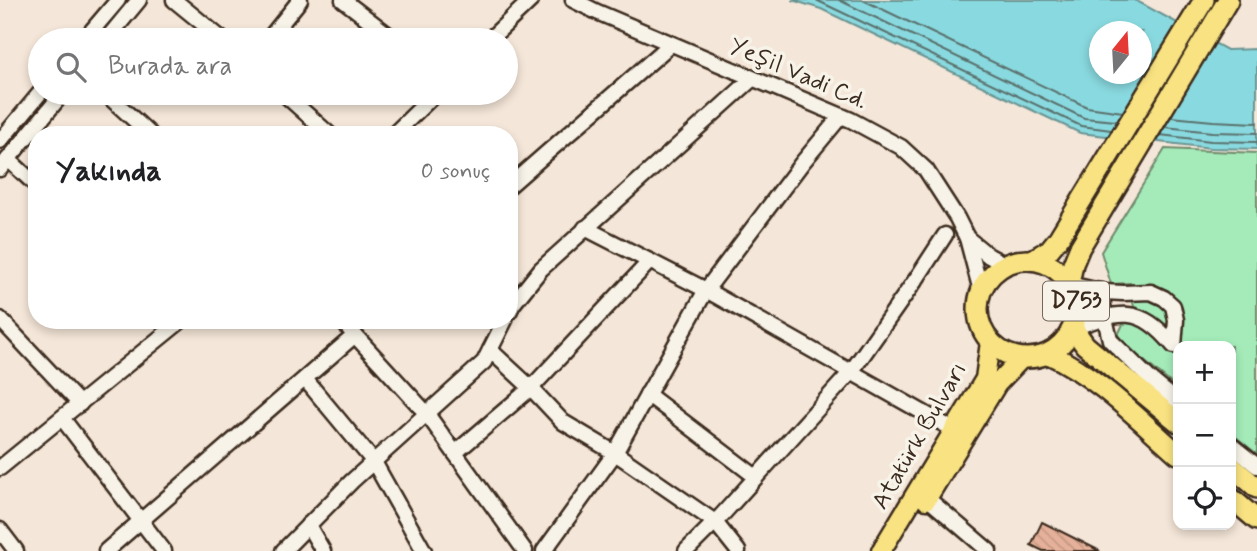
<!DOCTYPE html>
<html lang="tr">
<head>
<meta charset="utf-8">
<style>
	:root { --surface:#fff; --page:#f2f2f2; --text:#202124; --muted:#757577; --line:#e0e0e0 }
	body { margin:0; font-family:Mynerve,sans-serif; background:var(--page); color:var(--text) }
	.controls { position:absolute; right:21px; bottom:21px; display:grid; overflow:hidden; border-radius:14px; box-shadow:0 4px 10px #0003 }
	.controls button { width:63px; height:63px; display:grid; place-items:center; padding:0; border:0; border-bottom:2px solid var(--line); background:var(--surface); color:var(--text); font:35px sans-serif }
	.compass { position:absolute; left:1089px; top:21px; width:63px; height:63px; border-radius:50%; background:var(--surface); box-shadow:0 4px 10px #0003; rotate:18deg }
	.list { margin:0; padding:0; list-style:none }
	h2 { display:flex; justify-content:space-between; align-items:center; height:91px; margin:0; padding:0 28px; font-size:30px }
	h2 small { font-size:23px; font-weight:400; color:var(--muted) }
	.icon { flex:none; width:38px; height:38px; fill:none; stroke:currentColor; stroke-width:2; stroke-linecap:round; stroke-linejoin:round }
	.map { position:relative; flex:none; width:1257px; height:551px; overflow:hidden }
	.search { position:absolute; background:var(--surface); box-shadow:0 4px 10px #0003; left:28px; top:28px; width:490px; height:77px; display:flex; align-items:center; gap:18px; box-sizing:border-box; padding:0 24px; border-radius:38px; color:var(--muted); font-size:26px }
	.panel { position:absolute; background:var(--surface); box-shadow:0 4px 10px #0003; left:28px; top:126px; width:490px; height:203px; border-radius:28px }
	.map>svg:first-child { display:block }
</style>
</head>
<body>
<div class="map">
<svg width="1257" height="551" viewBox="0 0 1257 551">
	<defs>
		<pattern id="building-back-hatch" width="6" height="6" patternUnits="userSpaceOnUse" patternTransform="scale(1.75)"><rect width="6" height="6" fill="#e6b19a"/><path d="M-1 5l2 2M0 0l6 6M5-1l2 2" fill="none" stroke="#c69884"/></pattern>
	</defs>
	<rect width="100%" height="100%" fill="#f4e6d8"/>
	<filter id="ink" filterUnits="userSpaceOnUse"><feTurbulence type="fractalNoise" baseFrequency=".0143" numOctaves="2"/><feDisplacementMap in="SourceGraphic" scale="14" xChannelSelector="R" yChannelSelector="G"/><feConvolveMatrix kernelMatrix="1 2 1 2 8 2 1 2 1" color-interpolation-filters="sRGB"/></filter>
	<g filter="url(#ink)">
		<path fill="#a4ebb9" stroke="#708a6c" stroke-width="2" d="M1165,149L1257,153V454L1231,433V346H1178V389L1125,345L1118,335L1123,324L1136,320L1130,283L1111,284L1101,252Z"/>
		<path fill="#89dae0" stroke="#6a9492" stroke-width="2" fill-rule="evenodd" d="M792,0H1135L1227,50L1257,49V149L1211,148L1080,133L821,9ZM1100,32H1142V74H1100Z"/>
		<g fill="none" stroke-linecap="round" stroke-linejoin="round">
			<g stroke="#5a706c" stroke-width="2">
				<path d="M816,0L1081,126L1111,130"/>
				<path d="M839,0L1084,118L1116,121"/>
				<path d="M863,0L1087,107L1123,112"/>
				<path d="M1171,117L1213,121L1257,123"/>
				<path d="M1165,127L1212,132L1257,133"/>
				<path d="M1160,135L1211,141L1257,142"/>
			</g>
		</g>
		<path fill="url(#building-back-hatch)" stroke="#3b2a1e" stroke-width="2" d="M1042,522L1100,551H1043L1031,545Z"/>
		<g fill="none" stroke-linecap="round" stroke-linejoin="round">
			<g stroke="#3b2a1e" stroke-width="19">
				<g id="minor">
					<path d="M174,0L223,40"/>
					<path d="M343,0L395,40"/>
					<path d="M573,0L597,12L851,120L901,147L926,170L957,218L967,238L981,291"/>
					<path d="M84,40L118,0"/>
					<path d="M106,40L139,0"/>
					<path d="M268,40L300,0"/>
					<path d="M489,40L531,0"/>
					<path d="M105,93L151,135"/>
					<path d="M283,93L330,135"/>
					<path d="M393,135L436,93"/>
					<path d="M0,141L40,93"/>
					<path d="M8,159L37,186"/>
					<path d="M0,169L63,93"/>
					<path d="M509,186L671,44"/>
					<path d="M585,228L706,290L954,430"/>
					<path d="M967,238L989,256L1006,265"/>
					<path d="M1069,284L1104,292L1123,293L1151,292L1164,298L1173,306L1176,320L1174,346C1139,304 1120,311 1073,328"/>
					<path d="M1101,291L1105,318L1110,340L1151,380L1178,402"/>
					<path d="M509,312L513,304L541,269L752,79"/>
					<path d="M0,319L80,404"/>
					<path d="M341,320L427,414L525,551"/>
					<path d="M490,350L531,388L563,422L615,453L715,522L738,551"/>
					<path d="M305,379L374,462L424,551"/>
					<path d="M647,394L756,477"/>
					<path d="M62,418L164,551"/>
					<path d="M1231,445L1257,466"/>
					<path d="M455,453L531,388L650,261"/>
					<path d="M0,468L182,320"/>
					<path d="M927,498L989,551"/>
					<path d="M308,525L323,551"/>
					<path d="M0,530L16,551"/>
					<path d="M106,551L355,335"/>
					<path d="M283,551L352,481L484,362L505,320"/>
					<path d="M544,551L615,453L706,290L802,163L841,116"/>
					<path d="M686,551L721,516L851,372L917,278L945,235"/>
				</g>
			</g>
			<g stroke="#3b2a1e" stroke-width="23">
				<g id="major">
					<path d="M926,500L997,384L1022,358"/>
					<path d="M881,551L985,379L990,342"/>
				</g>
			</g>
			<g stroke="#3b2a1e" stroke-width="24">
				<g id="highway">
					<circle cx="1027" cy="309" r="49"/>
					<path d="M1032,260L1049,250L1058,239L1204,0"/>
					<path d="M1069,284L1073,264L1080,247L1228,0"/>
					<path d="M1073,328L1085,345L1178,422"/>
					<path d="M1049,354C1097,376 1138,419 1178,454"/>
					<path d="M1231,466L1257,488"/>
					<path d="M1231,498L1257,520"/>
				</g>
			</g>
			<use href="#minor" stroke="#f7f3e8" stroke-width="14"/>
			<use href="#major" stroke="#f8e281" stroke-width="18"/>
			<use href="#highway" stroke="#f8e281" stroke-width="19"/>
		</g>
	</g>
	<g text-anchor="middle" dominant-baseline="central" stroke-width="7" stroke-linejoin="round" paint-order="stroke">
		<rect fill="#f7f3e8" stroke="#73665b" stroke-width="2" x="1043" y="281.5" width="66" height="39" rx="5"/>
		<g font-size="23" font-weight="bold" fill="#3b2a1e">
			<text x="1076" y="301">D753</text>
		</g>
		<g font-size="24" fill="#3b2a1e" stroke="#f7f3e8">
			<text transform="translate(798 74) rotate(23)">Yeşil Vadi Cd.</text>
			<text transform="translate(920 436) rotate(-60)">Atatürk Bulvarı</text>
		</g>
	</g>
</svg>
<div class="controls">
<button>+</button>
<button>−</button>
<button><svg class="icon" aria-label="locate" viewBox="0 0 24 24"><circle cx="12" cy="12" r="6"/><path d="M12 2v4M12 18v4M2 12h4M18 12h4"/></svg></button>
</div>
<svg class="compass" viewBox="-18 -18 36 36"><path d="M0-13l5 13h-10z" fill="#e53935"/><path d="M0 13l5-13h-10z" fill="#757577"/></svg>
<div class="search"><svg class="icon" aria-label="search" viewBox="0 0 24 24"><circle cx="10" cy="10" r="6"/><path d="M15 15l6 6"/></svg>Burada ara</div>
<section class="panel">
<h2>Yakında<small>0 sonuç</small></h2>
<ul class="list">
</ul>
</section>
</div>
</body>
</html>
